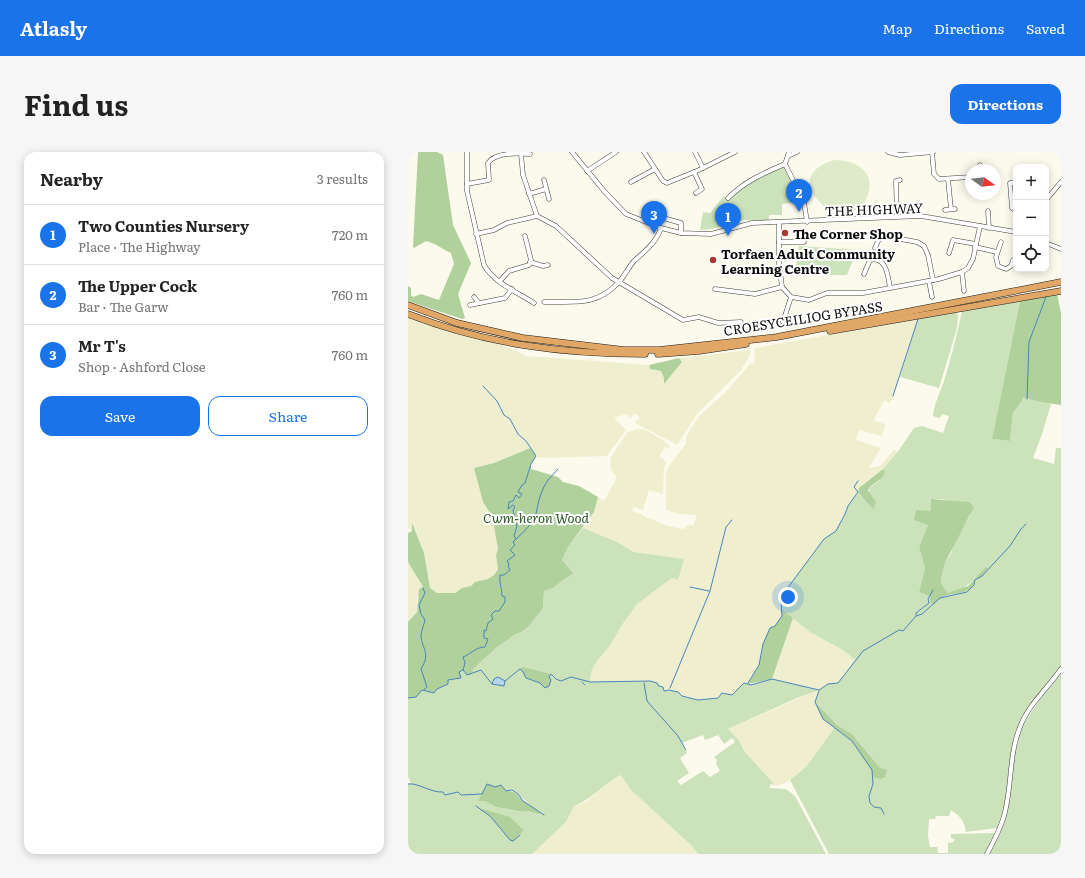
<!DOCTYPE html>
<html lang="en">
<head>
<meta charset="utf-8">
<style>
	:root { --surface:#fff; --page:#f6f6f6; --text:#222; --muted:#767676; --line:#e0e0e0; --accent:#1a73e8 }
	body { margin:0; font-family:Literata,serif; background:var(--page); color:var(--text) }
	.controls { position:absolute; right:12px; top:12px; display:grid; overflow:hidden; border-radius:8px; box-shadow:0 2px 10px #0003 }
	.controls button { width:36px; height:36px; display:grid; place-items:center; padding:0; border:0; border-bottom:1px solid var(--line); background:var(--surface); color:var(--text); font:20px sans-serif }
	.compass { position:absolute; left:557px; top:12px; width:36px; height:36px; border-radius:50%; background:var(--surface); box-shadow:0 2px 10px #0003; rotate:105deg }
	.you { position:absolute; left:380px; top:445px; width:14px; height:14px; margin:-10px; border:3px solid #fff; border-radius:50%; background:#1a73e8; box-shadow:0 0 0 6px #1a73e833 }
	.badge { display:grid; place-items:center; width:26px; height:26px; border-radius:50%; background:var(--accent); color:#fff; font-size:13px; font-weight:700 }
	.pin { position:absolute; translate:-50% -33px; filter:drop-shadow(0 1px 2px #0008) }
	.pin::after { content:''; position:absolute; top:21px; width:14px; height:12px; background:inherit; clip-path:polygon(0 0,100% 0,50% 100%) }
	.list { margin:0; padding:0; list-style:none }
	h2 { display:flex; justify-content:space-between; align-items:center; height:52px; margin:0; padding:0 16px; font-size:17px }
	h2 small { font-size:13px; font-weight:400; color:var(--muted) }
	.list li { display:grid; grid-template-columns:26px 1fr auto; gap:12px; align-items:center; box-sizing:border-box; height:60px; padding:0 16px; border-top:1px solid var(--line) }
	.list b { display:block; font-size:15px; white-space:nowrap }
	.list p { margin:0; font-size:13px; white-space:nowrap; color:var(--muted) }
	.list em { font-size:13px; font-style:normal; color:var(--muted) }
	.actions { display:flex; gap:8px; padding:12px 16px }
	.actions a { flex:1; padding:9px 0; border:1px solid var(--accent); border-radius:12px; text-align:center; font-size:14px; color:var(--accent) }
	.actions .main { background:var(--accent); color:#fff }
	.icon { flex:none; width:22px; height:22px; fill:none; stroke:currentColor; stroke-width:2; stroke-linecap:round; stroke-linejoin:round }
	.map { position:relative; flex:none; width:653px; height:702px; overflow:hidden; border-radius:12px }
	header { display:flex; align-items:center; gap:24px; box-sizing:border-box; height:56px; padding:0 20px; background:var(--accent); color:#fff }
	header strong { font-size:19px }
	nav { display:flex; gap:22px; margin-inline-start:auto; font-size:14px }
	.intro { display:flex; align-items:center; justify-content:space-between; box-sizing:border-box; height:96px; padding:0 24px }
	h1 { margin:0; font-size:28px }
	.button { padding:10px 18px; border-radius:12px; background:var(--accent); color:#fff; font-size:14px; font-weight:700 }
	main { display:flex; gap:24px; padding:0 24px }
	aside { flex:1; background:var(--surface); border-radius:12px; box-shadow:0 2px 10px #0003 }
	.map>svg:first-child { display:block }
</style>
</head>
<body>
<header>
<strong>Atlasly</strong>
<nav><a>Map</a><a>Directions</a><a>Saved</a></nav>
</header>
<div class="intro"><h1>Find us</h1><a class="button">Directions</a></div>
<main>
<aside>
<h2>Nearby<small>3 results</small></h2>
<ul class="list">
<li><span class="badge">1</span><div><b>Two Counties Nursery</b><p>Place · The Highway</p></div><em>720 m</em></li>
<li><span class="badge">2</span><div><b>The Upper Cock</b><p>Bar · The Garw</p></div><em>760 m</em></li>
<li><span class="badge">3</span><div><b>Mr T's</b><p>Shop · Ashford Close</p></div><em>760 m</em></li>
</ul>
<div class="actions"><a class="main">Save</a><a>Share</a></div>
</aside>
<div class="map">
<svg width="653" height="702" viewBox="0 0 653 702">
	<rect width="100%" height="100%" fill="#fcfaec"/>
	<g fill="#efefd0">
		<path d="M0,165L92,192L119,204L241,213L242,217L253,219L256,226V232L274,210L271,206L342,198V203L333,218L289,262L269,293L227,271L232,266L227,261L223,266L218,262L206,266L218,278L199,304L133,306L128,304L122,296L86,311L66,316L75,350L84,364L90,397L88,403L90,417L86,423L80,427L67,430L63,434L54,436L47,441H29L22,436L16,401L4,372V379L0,376Z"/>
		<path d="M510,167L485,244L482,251L476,248L466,268L478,273L473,284L451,278L448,288L473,296L461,316L472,314L487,297L489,300L475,317L454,333L440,354L437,362L428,379L416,388L381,434L373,451L374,464L367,474L362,476L355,492L351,513L340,532L336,531L324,543L314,541L310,546L297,549L281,546L261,538L256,539L242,529L182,530L183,520L189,509L201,495L214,473L229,452L264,426L276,408L226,400L209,390L175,376L186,360L190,345L196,349L209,325L203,318L202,307L216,285L220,280L230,277L238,278L256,289L262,294L259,297L257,295L251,304L258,310L256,317L255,342L241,338L235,358L226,355L224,359L234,362V363L260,374L275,377L280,373L285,374L289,363L271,362L258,358V323L260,315L278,292V285L291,264L317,241L342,212L346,211L347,196Z"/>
		<path d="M0,410L15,436L9,445V460L0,470Z"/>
		<path d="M385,466L402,480L435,498L447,508L430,531L420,532L415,567L427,575L398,615L382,628L370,634L367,633L337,600L330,587L320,577L410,538L364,527Z"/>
		<path d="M213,623L223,638L284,694L290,702H124L158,670L166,654L178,650L204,628Z"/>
	</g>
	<g fill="#cce2bb" fill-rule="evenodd">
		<path d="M378,14L395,49L374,52V63H361V69L336,68L304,77L292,78L295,60L302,61L315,45L322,47L342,29Z"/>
		<path d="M391,94L449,98L439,123H406L388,117Z"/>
		<path d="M612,149L584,287L602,289L605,261L614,249L615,244L643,252L634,282L625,306L646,312L648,296H653V515L617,560L608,578L603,600L596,657L589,676L558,680C556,668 552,664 543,658L541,664H528L527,667H521L520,684L522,695H529L530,701H540V691L546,690V687L543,686V682L587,681L577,702H421L382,628L398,615L427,575L444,589L464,618L472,616L444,582L429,573L407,550L411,538L389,546L320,577L330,587L337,600L367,633L363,632L361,636L378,637L387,644L418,702H290L284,694L223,638L213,623C196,631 185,647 166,654L158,670L124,702H0V632L3,631L0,625V546L8,545L14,538L20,540H27C30,535 36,535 40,532V528H46L51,520L65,517L88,496L106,483L117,479L135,456L136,439L145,436L160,425L154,408L160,395L175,376L209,390L226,400L276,407L270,428L264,426L229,452L214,473L201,495L189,509L183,520L182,530L242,529L249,531L251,534L255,535L256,539L261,538L270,540L274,544L290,548L310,546L314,541L324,543L336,531L343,533L364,527L411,538L420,532L430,531L447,508L435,498L402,480L373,457V451L381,434L416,387L428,379L437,362L440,354L450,340L455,346H466L462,343L461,336L471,329L477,320L475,317L491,298L506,276L514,274L535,281L541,264L535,262L531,266L525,264C526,252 532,241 536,229C543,206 549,183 554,159ZM531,347L562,351V364L546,391L543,402L537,411L533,427L534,433L540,441C558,439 566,426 579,416C573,425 565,430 559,440L532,446L511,440L517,416L511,395L520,373L523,348ZM115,520L142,522L132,531L118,526ZM295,583L297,588L310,583L316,592L324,586L327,590L306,605L309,608L308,612L312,619L302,625L295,619L273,633L269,629L281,621L272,606L279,601L274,591ZM104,638C111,643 126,655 129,662L119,659L115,660L88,655L77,649H70L74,642ZM73,659L102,665L116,678L96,682L82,664Z"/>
		<path d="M548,160L550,163L549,176L531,236L492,225L510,167Z"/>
		<path d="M653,521V702H582L599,660L607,603L613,576L638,538Z"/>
	</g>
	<g fill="#b0d19c">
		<path d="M10,0H29L35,3L45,73L63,111L50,142L57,166L54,167L0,149V134L3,136V143L5,145L13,142L31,148L46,112L43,101C34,97 27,91 18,89L6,96L5,95Z"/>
		<path d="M649,142L653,161V253L633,250L615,245L614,249L605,261L602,289L584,287L612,149Z"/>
		<path d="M271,206L274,210L256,232V226L253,219L242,217L241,213Z"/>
		<path d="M122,296L128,304L123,312V317L150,325L155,330L171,334L190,345L186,360L160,395L154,408L165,421L145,436L136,439L135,456L121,474L116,479L106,483L88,496L65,517L64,522L59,523L55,518L52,520L53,526L40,528V532L29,537L26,541L14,538L8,545L0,546V470L9,460L11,437L15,435L0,410V381L4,379V371L16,401L22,436L29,441H47L54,436L63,434L67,430L80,427L86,423L90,417L88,403L90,397L84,364L75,350L66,316L86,311Z"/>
		<path d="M475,317L477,320C474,330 464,330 460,338L468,350L465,357L450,340L451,336Z"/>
		<path d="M523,347L561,350L566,355L537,411L533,427L534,433L540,441L560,434L578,415L580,416L574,424L567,428C564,443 549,440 538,444C533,445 529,449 525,453L522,449V444L511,440L517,416L511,395L520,373L506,368L508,358L522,359Z"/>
		<path d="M373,457L385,466L364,527L340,532L351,513L355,492L362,476L367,474L374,464Z"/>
		<path d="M114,515L143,522L141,525L143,528L141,534L137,536L132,531L118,526L115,520L112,517Z"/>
		<path d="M407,550L429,573L444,582L472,616L479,618L477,625L473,627L465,625L464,618L444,589L415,567Z"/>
		<path d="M79,632L87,634L93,633L98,639C108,638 109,644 116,649C121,653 127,656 132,660L130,662L119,659L115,660L88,655L77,649H70Z"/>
		<path d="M74,657L102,665L116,678L105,689L102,688L82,664L73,659Z"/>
	</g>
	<path fill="#ddebcb" d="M426,8C458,8 473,30 452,57L443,59H422C417,57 414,52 410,48C392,30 405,14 426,8Z"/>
	<path fill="#b7d5ed" stroke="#4885bb" d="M90,525L97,529L96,534L84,532L86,527Z"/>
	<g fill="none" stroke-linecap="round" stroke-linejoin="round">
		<g stroke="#4885bb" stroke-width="1">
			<path d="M485,244L510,167"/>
			<path d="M619,247L621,190L638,145"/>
			<path d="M108,387C116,380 124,372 128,362C130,353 131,345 135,337C138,329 144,324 150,317"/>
			<path d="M282,435L301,439"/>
			<path d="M15,436L17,441L11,453L13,462L17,468C16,473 13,479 13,484C14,497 23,501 13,517L19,535L16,538"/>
			<path d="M508,463V461L521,451L520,447L525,438"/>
			<path d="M55,518L57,511L55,505C63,502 68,495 77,495L80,487L76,486V478L78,479L80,471L85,467L83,463L87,459H91L97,450V445L94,444C94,436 91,431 92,423H96L102,418L100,414L101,412L99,409L107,403L102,398L107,393L105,390L108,387L106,384L109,374L105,358L107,355L105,353L100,357L101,350L105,349L108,343L111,346L114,342L110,340L114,333L117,331L123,312L128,304L118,289L110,282L102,267L96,263L89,249L75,234"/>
			<path d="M97,529L112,517L115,520L118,526L132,531L137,536L141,534L143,528L141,525L143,522L148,527L153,529L163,525L182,530L242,529L249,531L251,534L255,535L256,539L261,538L270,540L274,544L290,548L310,546L314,541L324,543L336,531L343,533L364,527L411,538L420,532L430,531L455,499L491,478L495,479L508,464L514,462L532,446L559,440L566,433L567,428L574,424L602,394L613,377L618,372"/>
			<path d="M174,530L177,533"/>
			<path d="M236,531L239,549L270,584L278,598"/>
			<path d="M340,531L351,513L355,492L362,476L367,474L374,464L373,451L381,434L416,387L428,379L437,362L440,354L450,340L446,335L450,329"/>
			<path d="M262,536L302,439L318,375L324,368"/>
			<path d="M411,539L407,550L415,567L444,589L464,618L465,632L461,644L462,651L466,655L473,656L476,662"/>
			<path d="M0,546L8,545L14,538L26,541L29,537L40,532V528L53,526L51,520L55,518L59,523L73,518L84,532"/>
			<path d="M0,632C9,630 23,641 35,640L37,643L50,640L53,643L74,642L79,632L87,635L93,633L98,639L104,638L110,642L115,649L136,663"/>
			<path d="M68,654L82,664L102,688L105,689L112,683"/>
		</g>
		<g stroke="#3e3e3e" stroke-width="5">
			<g id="minor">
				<path d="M59,0V39L76,113C86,131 109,140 126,151"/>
				<path d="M164,0L196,39L218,62L253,76L273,81L303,82L344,71L513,64L608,80"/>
				<path d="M236,0L255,29L259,31L291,18L327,0"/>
				<path d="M287,0L295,16"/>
				<path d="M381,0L377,12L396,50L399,70"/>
				<path d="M480,0L492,3L525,0"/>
				<path d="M524,0L526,22L531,27L563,25"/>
				<path d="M113,2L115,23L129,64L148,74L204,126L275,168L291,165L310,171L333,170"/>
				<path d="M380,4L389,0"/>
				<path d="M572,13V18"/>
				<path d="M179,19L208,0"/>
				<path d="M286,20L294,37L288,41"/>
				<path d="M540,27L543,57"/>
				<path d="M136,28L141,47"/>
				<path d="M223,30L247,17"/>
				<path d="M608,31H602L604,56L608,59"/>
				<path d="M59,32L81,28L80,11C87,0 110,1 122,2"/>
				<path d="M121,42L138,37"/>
				<path d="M320,46C337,29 356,21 377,12"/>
				<path d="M638,48L653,30"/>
				<path d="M537,58L547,57"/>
				<path d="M580,59L581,76"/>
				<path d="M489,64L488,29L492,28"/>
				<path d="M252,65L273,71V81"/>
				<path d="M371,71V111L374,135L383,145L401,148L419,141H455L531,127L554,120L560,116L565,107L572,74"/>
				<path d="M68,82L86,78L99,71L129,64"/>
				<path d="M371,90H396"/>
				<path d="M593,90L588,105L590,114L598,117L603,114L605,108"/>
				<path d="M638,91L653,97"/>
				<path d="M567,95L589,100"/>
				<path d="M467,96L471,87L476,84L509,90L516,94L520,103L525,128"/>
				<path d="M541,101L545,88L568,92"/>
				<path d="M122,110L135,114L140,113"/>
				<path d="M554,120L556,139"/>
				<path d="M456,122L462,108C479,104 480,125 482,136"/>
				<path d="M92,129L101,119L121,113L123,108L117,84"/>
				<path d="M521,129L524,145"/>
				<path d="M307,137L347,142L374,135"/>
				<path d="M66,145L71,151"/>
				<path d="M136,150C166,149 187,155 210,131C216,125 220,116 226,109C237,99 248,91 253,76"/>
				<path d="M62,153L97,146L104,137"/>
				<path d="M375,170L383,145"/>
				<path d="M579,702C586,689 594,674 597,660C604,632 601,602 612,575C620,553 640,536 653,517"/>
			</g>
		</g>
		<g stroke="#1c1c1c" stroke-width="7">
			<g id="highway">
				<path d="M0,153L49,171L115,186L216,198H251L369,185L653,130"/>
				<path d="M0,162C77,192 154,202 237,202"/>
				<path d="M422,179L653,139"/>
				<path d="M250,202L291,199L338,192"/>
			</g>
		</g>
		<use href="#minor" stroke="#fff" stroke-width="4"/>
		<use href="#highway" stroke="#e1a766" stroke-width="6"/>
	</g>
	<g fill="#a93936" stroke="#fff" stroke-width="1.5">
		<circle cx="377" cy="81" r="4"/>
		<circle cx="305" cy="108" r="4"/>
	</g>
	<g text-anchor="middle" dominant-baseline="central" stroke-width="4" stroke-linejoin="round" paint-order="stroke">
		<g font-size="13" fill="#0b0b0b" stroke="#fff">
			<text transform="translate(466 57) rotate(-2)">THE HIGHWAY</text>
			<text transform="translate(395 166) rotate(-9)">CROESYCEILIOG BYPASS</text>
		</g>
		<g font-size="13" font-weight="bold" fill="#0b0b0b" stroke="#fff" text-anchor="start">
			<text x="385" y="81">The Corner Shop</text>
			<text x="313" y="101">Torfaen Adult Community<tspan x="313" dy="15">Learning Centre</tspan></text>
		</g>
		<g font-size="13" font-style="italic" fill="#2c5a25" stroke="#fff">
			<text x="128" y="365">Cwm-heron Wood</text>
		</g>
	</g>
</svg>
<div class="controls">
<button>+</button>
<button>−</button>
<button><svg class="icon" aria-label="locate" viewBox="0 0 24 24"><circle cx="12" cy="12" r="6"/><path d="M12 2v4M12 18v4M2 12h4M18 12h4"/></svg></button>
</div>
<svg class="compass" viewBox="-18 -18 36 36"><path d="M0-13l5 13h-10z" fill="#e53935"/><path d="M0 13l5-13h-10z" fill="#767676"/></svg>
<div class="you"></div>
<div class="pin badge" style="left:320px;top:84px">1</div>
<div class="pin badge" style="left:391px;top:60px">2</div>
<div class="pin badge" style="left:246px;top:82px">3</div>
</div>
</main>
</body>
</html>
